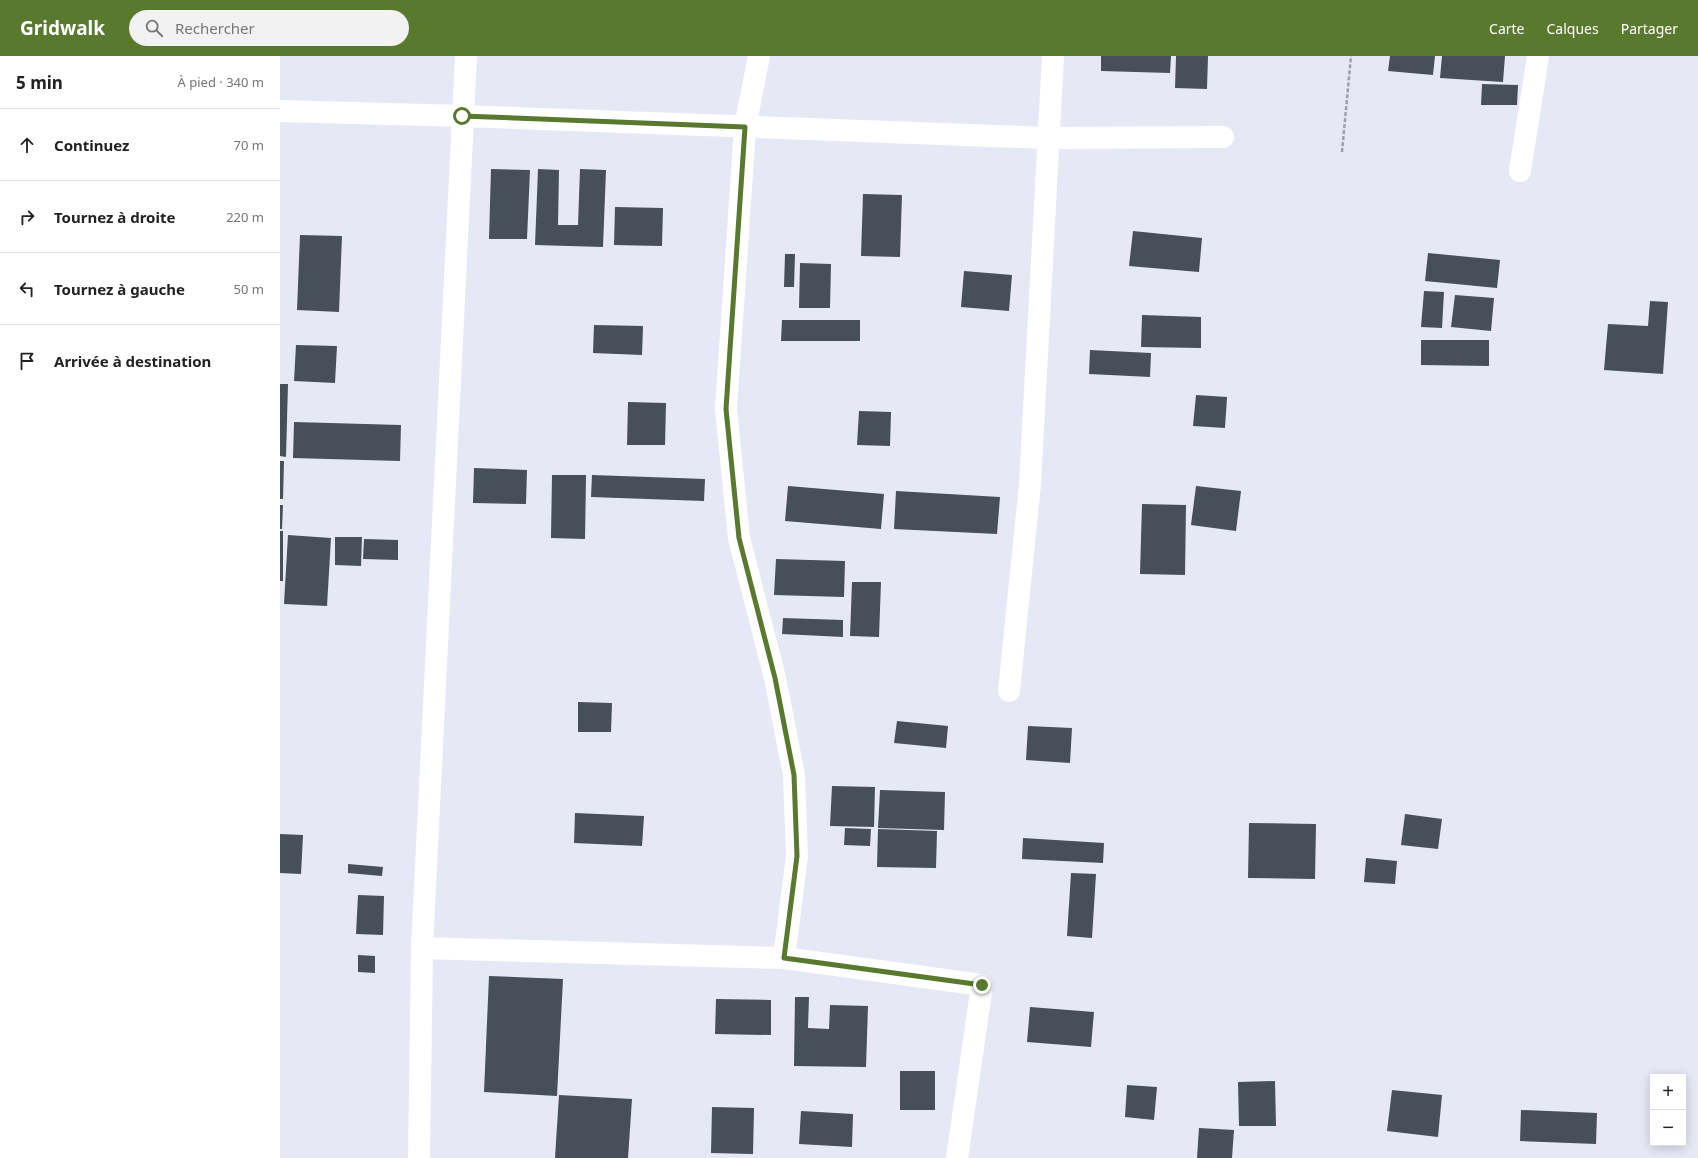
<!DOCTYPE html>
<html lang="fr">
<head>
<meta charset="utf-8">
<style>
	:root { --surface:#fff; --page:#f2f2f2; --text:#222; --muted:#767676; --line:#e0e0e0; --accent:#59792f }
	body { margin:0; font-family:"Noto Sans",sans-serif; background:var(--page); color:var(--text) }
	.controls { position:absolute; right:12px; bottom:12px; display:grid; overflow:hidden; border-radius:0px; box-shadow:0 2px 10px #0003 }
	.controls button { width:36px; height:36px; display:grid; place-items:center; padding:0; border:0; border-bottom:1px solid var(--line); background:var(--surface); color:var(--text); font:20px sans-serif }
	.stop { position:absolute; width:12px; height:12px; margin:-9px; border:3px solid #59792f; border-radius:50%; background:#fff }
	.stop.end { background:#59792f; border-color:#fff; box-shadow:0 1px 4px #0008 }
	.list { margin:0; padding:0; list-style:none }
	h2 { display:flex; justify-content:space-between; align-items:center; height:52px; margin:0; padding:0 16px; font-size:17px }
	h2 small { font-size:13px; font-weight:400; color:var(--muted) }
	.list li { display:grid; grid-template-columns:26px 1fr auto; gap:12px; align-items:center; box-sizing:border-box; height:72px; padding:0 16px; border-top:1px solid var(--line) }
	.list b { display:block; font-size:15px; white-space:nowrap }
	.list em { font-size:13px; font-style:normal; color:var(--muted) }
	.icon { flex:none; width:22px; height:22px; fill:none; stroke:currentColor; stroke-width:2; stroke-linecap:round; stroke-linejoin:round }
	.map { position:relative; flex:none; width:1418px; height:1102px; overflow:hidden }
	header { display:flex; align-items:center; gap:24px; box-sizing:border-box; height:56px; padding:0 20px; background:var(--accent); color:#fff }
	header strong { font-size:19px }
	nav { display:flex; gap:22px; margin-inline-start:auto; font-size:14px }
	.search { width:280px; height:36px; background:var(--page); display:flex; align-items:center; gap:10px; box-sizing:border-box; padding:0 14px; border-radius:22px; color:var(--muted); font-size:15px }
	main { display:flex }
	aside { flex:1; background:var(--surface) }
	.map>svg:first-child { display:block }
</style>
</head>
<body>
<header>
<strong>Gridwalk</strong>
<div class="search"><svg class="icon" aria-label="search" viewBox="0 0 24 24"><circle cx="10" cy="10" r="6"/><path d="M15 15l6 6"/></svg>Rechercher</div>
<nav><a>Carte</a><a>Calques</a><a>Partager</a></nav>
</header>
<main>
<aside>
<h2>5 min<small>À pied · 340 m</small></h2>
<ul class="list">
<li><svg class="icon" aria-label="ahead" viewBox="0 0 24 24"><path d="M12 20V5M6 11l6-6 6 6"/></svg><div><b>Continuez</b></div><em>70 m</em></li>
<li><svg class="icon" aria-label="right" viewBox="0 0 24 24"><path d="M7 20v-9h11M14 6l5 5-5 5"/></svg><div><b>Tournez à droite</b></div><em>220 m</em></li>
<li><svg class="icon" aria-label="left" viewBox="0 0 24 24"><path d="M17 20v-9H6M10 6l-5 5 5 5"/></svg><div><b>Tournez à gauche</b></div><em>50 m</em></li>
<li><svg class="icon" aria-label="arrive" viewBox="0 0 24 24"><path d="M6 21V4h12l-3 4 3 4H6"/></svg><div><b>Arrivée à destination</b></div></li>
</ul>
</aside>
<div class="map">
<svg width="1418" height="1102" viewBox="0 0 1418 1102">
	<rect width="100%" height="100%" fill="#e7e8f6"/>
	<g fill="#474f59">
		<path d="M821,0H891L890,17L821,15Z"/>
		<path d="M896,0H928L927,33L895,32Z"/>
		<path d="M1110,0H1155L1153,19L1108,15Z"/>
		<path d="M1162,0H1225L1223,26L1160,22Z"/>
		<path d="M1202,28L1238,29L1237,49H1201Z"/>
		<path d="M211,113L250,114L247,183H209Z"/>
		<path d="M258,113L279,114L278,169H298L300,113L326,114L323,191L255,189Z"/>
		<path d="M583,138L622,139L620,201L581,200Z"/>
		<path d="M335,151L383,152L382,190L334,189Z"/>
		<path d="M853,175L922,182L919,216L849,210Z"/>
		<path d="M20,179L62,180L59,256L17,254Z"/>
		<path d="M1148,197L1220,204L1217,232L1145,225Z"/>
		<path d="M505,198H515L514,231H504Z"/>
		<path d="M520,207L551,208L550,252H519Z"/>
		<path d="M684,215L732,219L729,255L681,251Z"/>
		<path d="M1144,235L1164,236L1162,272L1141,271Z"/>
		<path d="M1175,239L1214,242L1211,275L1171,271Z"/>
		<path d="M1370,245L1388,246L1383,318L1324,314L1328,268L1368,270Z"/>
		<path d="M862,259L921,261V292L861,291Z"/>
		<path d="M502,264H580V285H501Z"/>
		<path d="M314,269L363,270L362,299L313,297Z"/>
		<path d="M1141,284H1209V310L1141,309Z"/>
		<path d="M16,289L57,290L55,327L14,325Z"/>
		<path d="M810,294L871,297L870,321L809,318Z"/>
		<path d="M0,328H8L6,401L0,400Z"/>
		<path d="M916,339L947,341L945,372L913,370Z"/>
		<path d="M348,346L386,347L385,389H347Z"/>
		<path d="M579,355L611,356L610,390L577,389Z"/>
		<path d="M14,366L121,369L120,405L13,402Z"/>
		<path d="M0,405H4L3,443H0Z"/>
		<path d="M194,412L247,414L246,448L193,447Z"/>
		<path d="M272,419H306L305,483L271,482Z"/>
		<path d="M312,419L425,423L424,445L311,441Z"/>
		<path d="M508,430L604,438L601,473L505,465Z"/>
		<path d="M916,430L961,435L956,475L911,469Z"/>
		<path d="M616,435L720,441L717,478L614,473Z"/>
		<path d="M862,448L906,449L905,519L860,518Z"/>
		<path d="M0,449H3L2,473H0Z"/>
		<rect x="0" y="475" width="3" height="50"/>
		<path d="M8,479L51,482L47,550L4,548Z"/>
		<path d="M55,481H82L81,510L55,509Z"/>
		<path d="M84,483L118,484V504L83,503Z"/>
		<path d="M496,503L565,505L564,541L494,539Z"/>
		<path d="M572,526H601L599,581L570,580Z"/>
		<path d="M503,562L563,564V581L502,578Z"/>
		<path d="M298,646L332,647L331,676H298Z"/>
		<path d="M617,665L668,670L666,692L614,687Z"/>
		<path d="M748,670L792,672L790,707L746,704Z"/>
		<path d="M552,730L595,731L594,771L550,770Z"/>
		<path d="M600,734L665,736L664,774L598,772Z"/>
		<path d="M295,757L364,760L362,790L294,787Z"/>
		<path d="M1125,758L1162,763L1158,793L1121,789Z"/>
		<path d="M969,767L1036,768L1035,823L968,822Z"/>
		<path d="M565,772L591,773L590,790L564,789Z"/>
		<path d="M598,773L657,775L656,812L597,811Z"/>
		<path d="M0,778L23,779L21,818L0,817Z"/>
		<path d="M743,782L824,787L823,807L742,803Z"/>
		<path d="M1086,802L1117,805L1115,828L1084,826Z"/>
		<path d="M68,808L103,811L102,820L68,817Z"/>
		<path d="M791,817L816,818L812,882L787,880Z"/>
		<path d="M78,839L104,840L103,879L76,878Z"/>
		<path d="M78,899L95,900V917L78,916Z"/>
		<path d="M209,920L283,923L277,1040L204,1036Z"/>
		<path d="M515,941H529L528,972L549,973L550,949L588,950L586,1011L514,1010Z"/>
		<path d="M436,943L491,944V979L435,978Z"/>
		<path d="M750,951L814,956L811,991L747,986Z"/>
		<rect x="620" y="1015" width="35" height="39"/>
		<path d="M995,1025L996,1070H959L958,1026Z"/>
		<path d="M847,1029L877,1031L874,1064L845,1061Z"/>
		<path d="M1112,1034L1162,1039L1158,1081L1107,1075Z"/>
		<path d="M279,1039L352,1043L348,1102H275Z"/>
		<path d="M432,1051L474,1052L473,1098L431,1097Z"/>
		<path d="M1241,1054L1317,1057L1316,1088L1240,1085Z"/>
		<path d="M521,1055L573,1058L572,1091L519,1088Z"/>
		<path d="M919,1072L954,1074L952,1102H917Z"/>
	</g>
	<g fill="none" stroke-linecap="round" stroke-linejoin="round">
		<path stroke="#9e9fa9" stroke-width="2.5" stroke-dasharray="4 2" stroke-linecap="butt" d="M1062,96L1071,0"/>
		<g stroke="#fff" stroke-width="22">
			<path d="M479,0L465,71L446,353L459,482L495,622L514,719L517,800L504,902"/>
			<path d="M0,55L183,60L768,82L943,81"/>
			<path d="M1240,115L1258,0"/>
			<path d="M729,635L750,428L773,0"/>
			<path d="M142,892L504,902L702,929L677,1102"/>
			<path d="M139,1102L142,892L186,0"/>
		</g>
	</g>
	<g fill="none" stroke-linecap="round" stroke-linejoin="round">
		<path stroke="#59792f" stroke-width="5" d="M182,60L465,71L446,353L459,482L495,622L514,719L517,800L504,902L702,929"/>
	</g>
</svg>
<div class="controls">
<button>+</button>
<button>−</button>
</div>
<div class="stop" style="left:182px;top:60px"></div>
<div class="stop end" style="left:702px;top:929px"></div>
</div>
</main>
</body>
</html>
